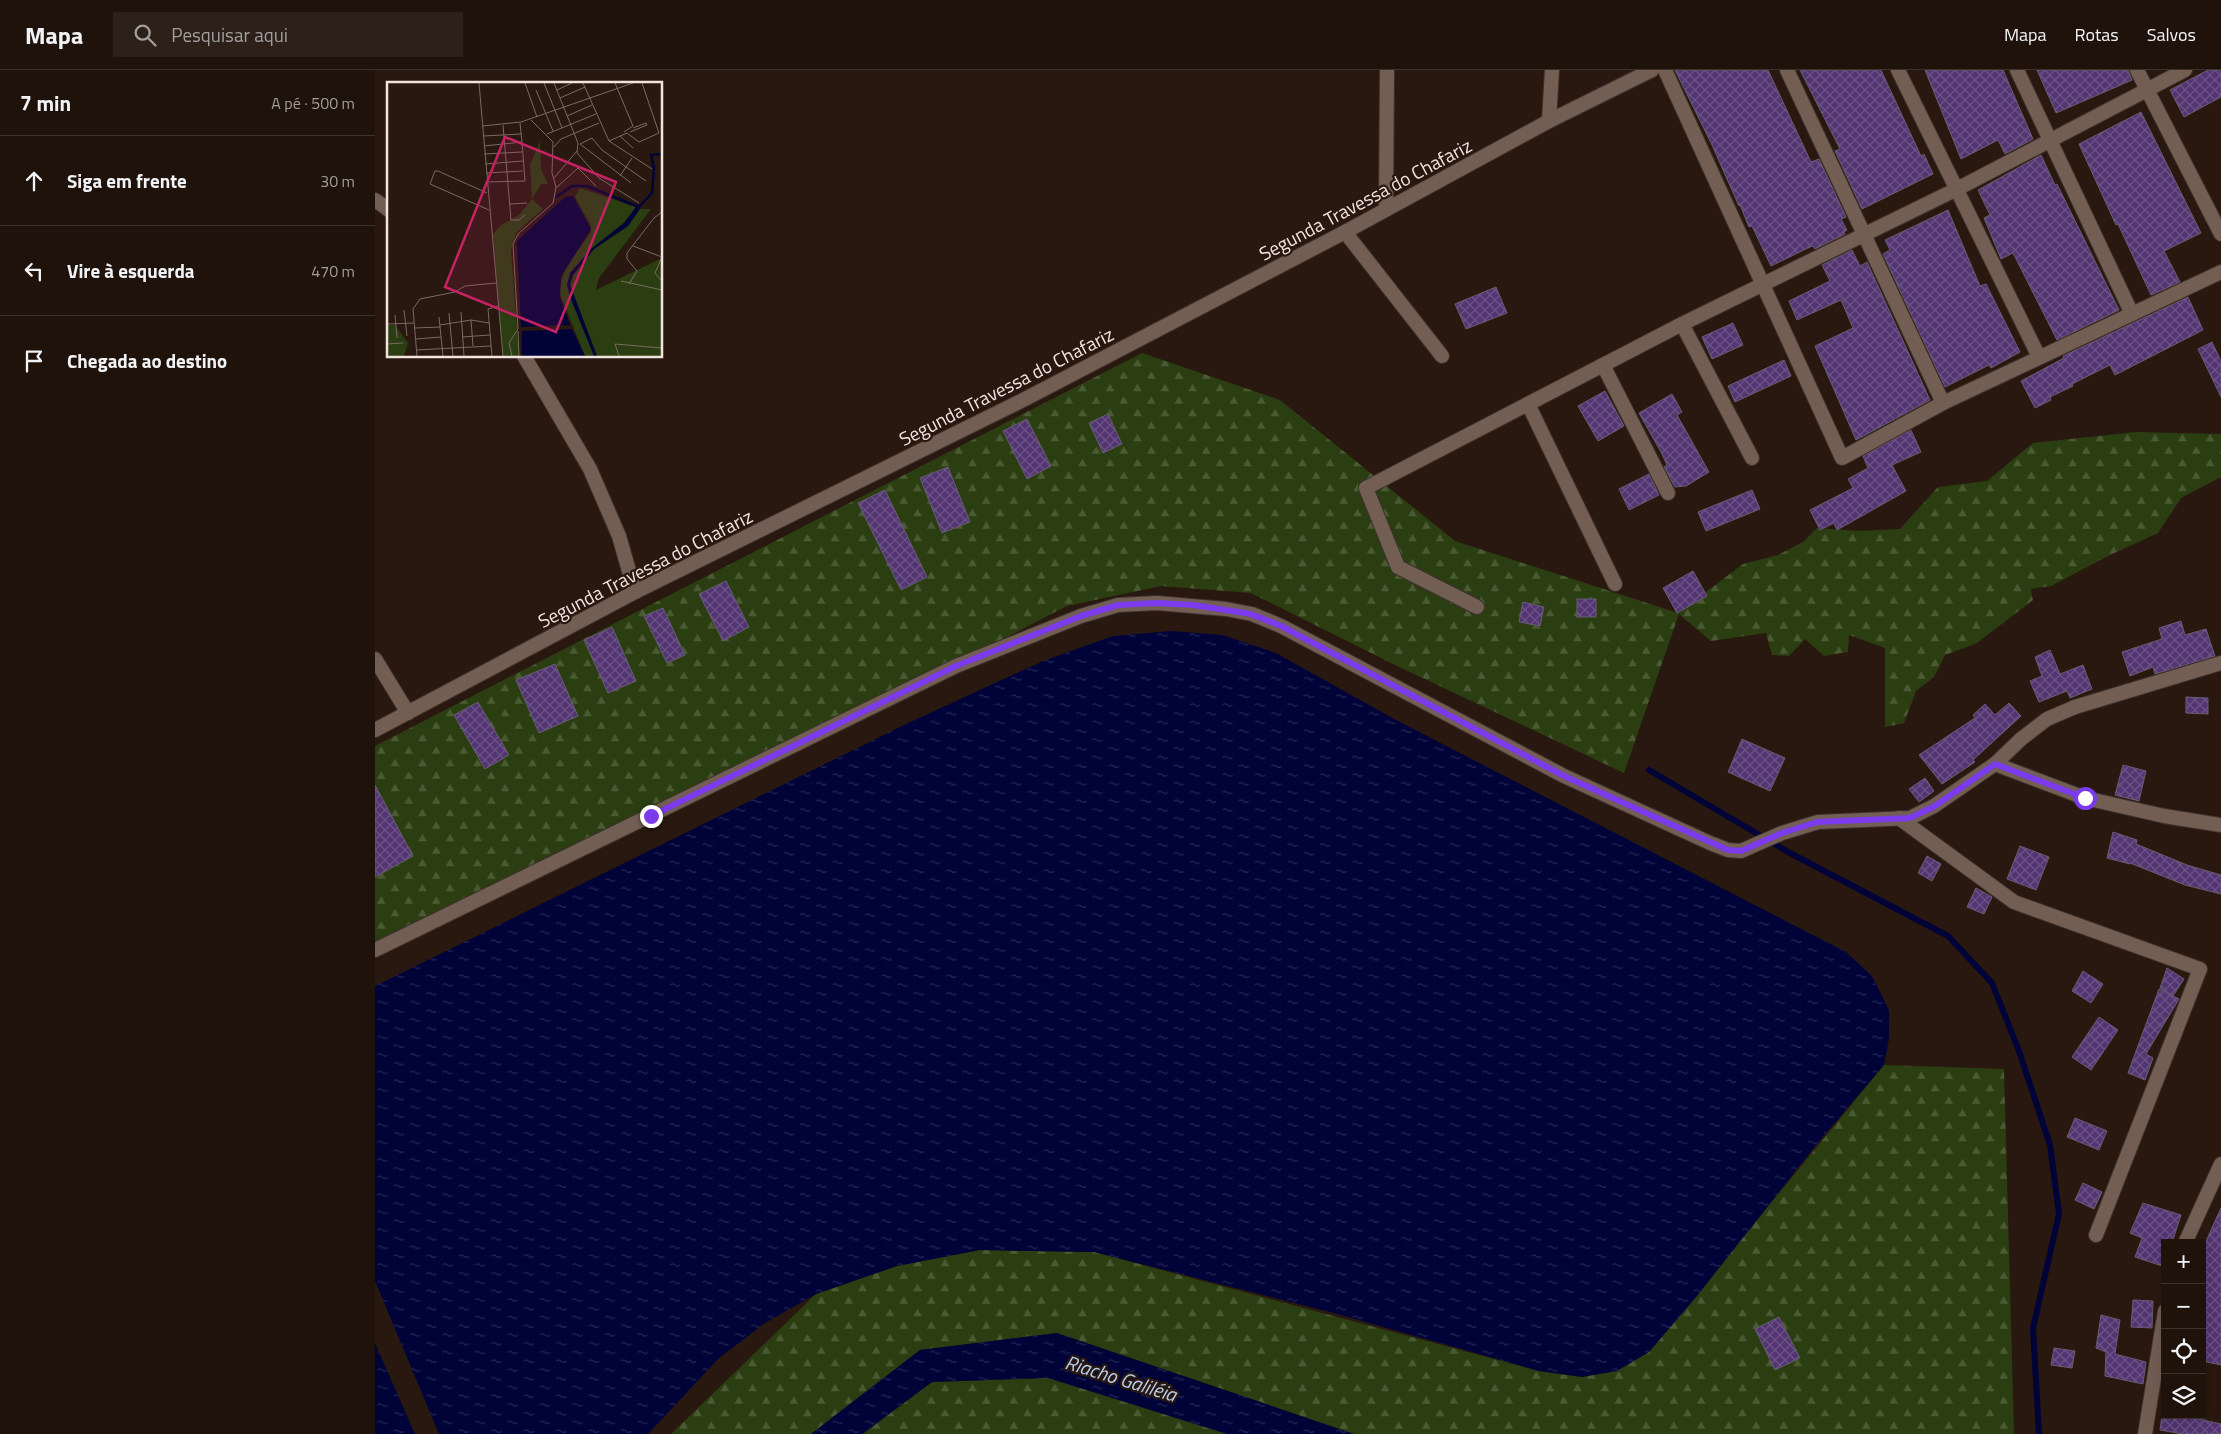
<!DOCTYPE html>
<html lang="pt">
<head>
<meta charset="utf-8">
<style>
	:root { --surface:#1f120b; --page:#2c2019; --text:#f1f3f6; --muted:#a19e9d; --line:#3c322c }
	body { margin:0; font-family:"Titillium Web",sans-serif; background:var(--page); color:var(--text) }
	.controls { position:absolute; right:15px; bottom:15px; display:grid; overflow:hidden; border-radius:0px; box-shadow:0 5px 20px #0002 }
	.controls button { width:45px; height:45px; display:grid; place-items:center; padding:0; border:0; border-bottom:1px solid var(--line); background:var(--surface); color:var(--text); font:25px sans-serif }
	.stop { position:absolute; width:15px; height:15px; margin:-11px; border:4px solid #7c3aed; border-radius:50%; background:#fff }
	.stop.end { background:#7c3aed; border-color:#fff; box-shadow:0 1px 5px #0008 }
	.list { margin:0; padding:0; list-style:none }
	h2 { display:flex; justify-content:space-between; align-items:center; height:65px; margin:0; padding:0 20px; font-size:21px }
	h2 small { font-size:16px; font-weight:400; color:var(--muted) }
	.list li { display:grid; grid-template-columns:32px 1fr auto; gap:15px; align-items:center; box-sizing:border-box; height:90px; padding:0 20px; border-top:1px solid var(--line) }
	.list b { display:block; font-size:19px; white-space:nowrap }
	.list em { font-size:16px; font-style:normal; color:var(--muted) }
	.icon { flex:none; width:28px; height:28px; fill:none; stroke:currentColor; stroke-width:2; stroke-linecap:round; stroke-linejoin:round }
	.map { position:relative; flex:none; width:1846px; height:1364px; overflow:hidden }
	header { display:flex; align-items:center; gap:30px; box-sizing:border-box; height:70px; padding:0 25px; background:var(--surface); border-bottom:1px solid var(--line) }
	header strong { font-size:24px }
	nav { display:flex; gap:28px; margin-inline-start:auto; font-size:18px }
	.search { width:350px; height:45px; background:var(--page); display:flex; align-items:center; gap:12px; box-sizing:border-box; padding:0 18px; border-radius:0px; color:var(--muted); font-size:19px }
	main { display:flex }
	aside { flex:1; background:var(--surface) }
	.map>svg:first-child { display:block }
</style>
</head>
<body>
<header>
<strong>Mapa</strong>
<div class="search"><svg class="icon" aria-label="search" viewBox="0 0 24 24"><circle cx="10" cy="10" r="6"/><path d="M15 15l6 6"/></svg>Pesquisar aqui</div>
<nav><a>Mapa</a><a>Rotas</a><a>Salvos</a></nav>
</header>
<main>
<aside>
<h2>7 min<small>A pé · 500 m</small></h2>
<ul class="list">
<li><svg class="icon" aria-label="ahead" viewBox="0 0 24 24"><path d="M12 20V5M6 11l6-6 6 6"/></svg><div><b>Siga em frente</b></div><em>30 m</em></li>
<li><svg class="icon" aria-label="left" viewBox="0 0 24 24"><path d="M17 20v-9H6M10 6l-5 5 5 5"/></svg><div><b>Vire à esquerda</b></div><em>470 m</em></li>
<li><svg class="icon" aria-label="arrive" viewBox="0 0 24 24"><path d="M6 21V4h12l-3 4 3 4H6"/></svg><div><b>Chegada ao destino</b></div></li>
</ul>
</aside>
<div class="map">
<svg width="1846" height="1364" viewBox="0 0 1846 1364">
	<defs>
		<pattern id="forest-firs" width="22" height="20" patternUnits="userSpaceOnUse" patternTransform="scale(1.25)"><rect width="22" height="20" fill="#2b3e11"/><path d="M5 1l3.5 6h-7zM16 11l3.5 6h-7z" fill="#4a5a33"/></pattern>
		<pattern id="water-ripples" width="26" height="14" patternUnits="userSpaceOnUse" patternTransform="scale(1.25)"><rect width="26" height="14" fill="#000338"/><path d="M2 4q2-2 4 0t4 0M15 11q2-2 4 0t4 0" fill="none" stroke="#262854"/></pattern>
		<pattern id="building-cross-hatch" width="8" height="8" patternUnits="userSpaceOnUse" patternTransform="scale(1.25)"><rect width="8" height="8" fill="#533572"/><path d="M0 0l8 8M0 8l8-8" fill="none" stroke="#6c5286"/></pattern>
	</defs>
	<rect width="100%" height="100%" fill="#29180f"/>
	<g fill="url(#forest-firs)">
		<path d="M767,283L905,330L1080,471L1303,543L1368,494L1403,485L1428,472L1442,458L1483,461L1525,459L1563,417L1612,411L1658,373L1761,362L1846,364V407L1806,428L1783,463L1733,486L1676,516L1656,519L1658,530L1602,573L1570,585L1559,607L1541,621L1529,653L1510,657V578L1474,565L1473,582L1449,586L1430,569L1414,586L1397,585L1391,563L1336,571L1304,544L1249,703L1018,594L876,523L786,516L692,536L485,643L0,884V676Z"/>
		<path d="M1509,995L1629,999L1639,1364H979L682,1263L545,1280L436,1364H296L441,1224L522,1196L605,1180L719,1182L1164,1301L1207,1307L1274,1282Z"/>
		<path d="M673,1308L860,1364H488L557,1312Z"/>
	</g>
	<g fill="url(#water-ripples)">
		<path d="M796,561L848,565L901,583L1021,650L1471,882L1497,906L1514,940V969L1509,995L1441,1075L1322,1226L1274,1282L1242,1301L1207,1307L1164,1301L955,1242L719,1182L605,1180L522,1196L441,1224L390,1253L344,1288L273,1364H64L0,1211V916L531,654L668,591L738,566Z"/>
		<path d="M682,1263L979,1364H852L673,1308L557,1312L487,1364H436L545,1280Z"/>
		<path d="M0,1273L40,1364H0Z"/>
	</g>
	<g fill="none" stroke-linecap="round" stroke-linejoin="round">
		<path stroke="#000338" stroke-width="6" d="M1274,700L1415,783L1573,866L1617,913L1644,981L1675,1075L1684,1144L1658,1258L1664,1364"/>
	</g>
	<g fill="url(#building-cross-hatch)" stroke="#665d71">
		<path d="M1300,0H1393L1436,92L1444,89L1471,147L1466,149L1472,160L1469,162L1470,164L1440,179L1438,176L1435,177L1396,196L1377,156L1374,157L1365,135L1364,136L1337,75Z"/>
		<path d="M1425,0H1506L1546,86L1549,84L1558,104L1487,139L1460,81L1465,79Z"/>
		<path d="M1550,0H1628L1658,69L1630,84L1623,70L1586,89Z"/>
		<path d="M1662,0H1753L1757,10L1681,43Z"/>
		<path d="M1833,0H1846V27L1809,47L1795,20Z"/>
		<path d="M1766,42L1826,163L1789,181L1805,212L1776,225L1743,154L1741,155L1704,74Z"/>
		<path d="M1666,85L1680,115L1682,114L1744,240L1682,270L1638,183L1626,189L1609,148L1615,145L1603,120Z"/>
		<path d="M1573,140L1605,216L1611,214L1645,282L1616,298L1614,295L1570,317L1508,184L1515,180L1510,170Z"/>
		<path d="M1477,180L1485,196L1492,192L1555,330L1481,370L1440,276L1478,258L1466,230L1422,250L1414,231L1455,211L1447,195Z"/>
		<path d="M1121,217L1132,243L1091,259L1080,234Z"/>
		<path d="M1813,227L1828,260L1740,305L1735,295L1697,314L1698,316L1675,327L1676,330L1660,338L1646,311L1689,288L1688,286Z"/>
		<path d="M1358,253L1368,275L1337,289L1327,267Z"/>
		<path d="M1837,272L1846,291V327L1823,279Z"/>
		<path d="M1409,290L1416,306L1360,332L1353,316Z"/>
		<path d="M1230,321L1249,356L1223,371L1203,336Z"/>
		<path d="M1297,324L1307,342L1302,345L1334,402L1311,416L1300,417L1289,397L1292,395L1286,382L1264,343Z"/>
		<path d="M733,344L747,374L728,383L714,353Z"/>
		<path d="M652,349L676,396L652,409L628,361Z"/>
		<path d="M1536,360L1546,382L1517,395L1531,421L1462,460L1459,453L1445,460L1435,440L1478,418L1473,409L1493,398L1488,386Z"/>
		<path d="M573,397L595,452L567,463L545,408Z"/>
		<path d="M1274,404L1284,425L1254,440L1244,419Z"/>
		<path d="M510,420L552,507L526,520L483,433Z"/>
		<path d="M1377,420L1385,439L1331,461L1323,442Z"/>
		<path d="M1318,501L1332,526L1302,543L1288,518Z"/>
		<path d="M351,511L374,557L348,571L324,524Z"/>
		<rect x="1202" y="529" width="19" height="18"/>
		<path d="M1148,532L1169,537L1165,556L1144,552Z"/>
		<path d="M288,538L310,585L292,593L269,546Z"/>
		<path d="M1806,551L1810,565L1831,559L1840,586L1780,604L1778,597L1755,606L1747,582L1787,569L1784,558Z"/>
		<path d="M237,557L261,611L233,623L209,570Z"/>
		<path d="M1675,580L1685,604L1708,595L1717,619L1695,628L1692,621L1664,632L1655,611L1667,606L1660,587Z"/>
		<path d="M180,594L203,646L164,663L141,610Z"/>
		<path d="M1811,627L1833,628V644L1811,643Z"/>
		<path d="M103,632L134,685L110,699L79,645Z"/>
		<path d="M1634,633L1646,646L1598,690L1600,692L1567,714L1544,685L1600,648L1598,645L1610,634L1620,645Z"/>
		<path d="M1367,669L1410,688L1395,721L1353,702Z"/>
		<path d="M1748,695L1771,701L1764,731L1740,725Z"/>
		<path d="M1550,708L1559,721L1544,732L1534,719Z"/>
		<path d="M0,715L38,786L0,807Z"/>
		<path d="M1738,762L1762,770L1761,774L1812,795L1846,805V824L1810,815L1755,793V794L1732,788Z"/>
		<path d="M1645,776L1674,787L1661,820L1632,809Z"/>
		<path d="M1552,786L1566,794L1557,811L1543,803Z"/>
		<path d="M1601,818L1617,827L1609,844L1592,837Z"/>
		<path d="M1792,898L1809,909L1798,926L1785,918Z"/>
		<path d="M1708,901L1728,914L1716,933L1697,921Z"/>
		<path d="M1784,919L1804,929L1771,984L1778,988L1770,1010L1753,1003Z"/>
		<path d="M1724,947L1743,960L1716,1000L1697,987Z"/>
		<path d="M1700,1048L1732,1061L1724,1080L1692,1067Z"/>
		<path d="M1708,1113L1727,1122L1719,1139L1700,1130Z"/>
		<path d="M1768,1133L1806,1145L1797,1173H1790V1197L1760,1187L1767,1168L1755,1163Z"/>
		<path d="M1846,1138V1295L1827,1291V1253L1830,1237L1827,1236V1180Z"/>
		<path d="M1758,1230L1778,1231L1777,1258L1756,1257Z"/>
		<path d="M1726,1245L1745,1250L1740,1284L1771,1292L1768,1314L1730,1306L1731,1282L1721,1278Z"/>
		<path d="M1404,1247L1425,1288L1400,1300L1380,1259Z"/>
		<path d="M1679,1278L1700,1281L1697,1298L1676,1295Z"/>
		<path d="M1787,1345H1806L1846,1354V1364H1808L1785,1360Z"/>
	</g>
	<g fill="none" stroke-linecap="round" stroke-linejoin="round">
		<g stroke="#3e312c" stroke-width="16">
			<g id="minor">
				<path d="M1290,0L1467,388L1568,333L1846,202"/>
				<path d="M1412,0L1568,333"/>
				<path d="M1523,0L1664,287"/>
				<path d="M1642,0L1757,244"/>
				<path d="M1762,0L1846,164"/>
				<path d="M1174,51L1177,0"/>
				<path d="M0,130L14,140"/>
				<path d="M1011,139L1012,0"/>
				<path d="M970,162L1067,286"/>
				<path d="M1307,254L1377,388"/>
				<path d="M149,286L215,399L244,466L260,522"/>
				<path d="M1228,295L1293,423"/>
				<path d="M1153,334L1240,514"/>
				<path d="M1102,537L1023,497L991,418L1307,254L1582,119L1810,0"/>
				<path d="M0,589L33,643"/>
				<path d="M0,660L260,522L650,329L970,162L1174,51L1277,0"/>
				<path d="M1620,694L1710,728L1789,746L1846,755"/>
				<path d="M1524,748L1639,832L1825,899L1721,1165"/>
				<path d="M0,880L581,596L706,546L743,535L782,533L851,539L877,544L906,556L1189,706L1335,773L1353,780L1366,781L1407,763L1443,752L1535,748L1559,736L1620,694L1646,669L1672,649L1700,637L1846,593"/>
				<path d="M1810,1173L1846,1094"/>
				<path d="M1770,1364L1790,1241"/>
			</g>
		</g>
		<use href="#minor" stroke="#735e53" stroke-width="14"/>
	</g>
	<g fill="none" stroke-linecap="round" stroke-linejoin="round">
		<path stroke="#7c3aed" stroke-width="6" d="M276,746L581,596L706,546L743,535L782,533L818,535L876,544L906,556L1189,706L1353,780L1366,781L1407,763L1442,752L1535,748L1560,736L1620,694L1710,728"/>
	</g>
	<g text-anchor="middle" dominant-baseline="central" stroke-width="4.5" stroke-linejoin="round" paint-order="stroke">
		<g font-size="19" fill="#f1e4de" stroke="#29180f">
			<text transform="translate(990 129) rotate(-28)">Segunda Travessa do Chafariz</text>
			<text transform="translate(631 316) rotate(-27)">Segunda Travessa do Chafariz</text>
			<text transform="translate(270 498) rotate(-27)">Segunda Travessa do Chafariz</text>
		</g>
		<g font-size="20" font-style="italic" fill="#b7cdef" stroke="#29180f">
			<text transform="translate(746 1308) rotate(17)">Riacho Galiléia</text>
		</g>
	</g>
	<g transform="translate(12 12)">
		<rect width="275" height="275" fill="#29180f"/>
		<path d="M153,59L154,87L161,102H154L145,117L156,127L129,151L124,167L132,274H116L106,152L114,143L132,133L145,117L143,83ZM193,106L249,125L237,141L204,167L180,203L207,274H198L172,210L178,186L204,150V144L188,115ZM253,127H264L212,196L209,208L275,176V274H210L183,203L186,194L207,167L241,144ZM0,243H8L21,261L17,274H0Z" fill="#2b3e11"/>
		<path d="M186,114L204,147L174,195L173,215L183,243L134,245L130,159L178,115ZM249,125L253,127L241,144L207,167L186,193L183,203L210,274H207L185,220L180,203L183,191L204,167L237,141ZM185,247L198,274H135V249Z" fill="#000338"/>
		<path fill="none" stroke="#000338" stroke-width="2.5" d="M169,115L185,104H200L252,125M250,127L265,111L267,86L264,73L275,72"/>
		<path fill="none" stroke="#796a62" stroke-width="1" d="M92,1L116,274M138,1L150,35M157,1L175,46M167,1L191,61L190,71L212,96L252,121M196,1L222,59L265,87M228,1L246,44L237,50M149,8L166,49M170,8L185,1M173,16L198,5M180,34L205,23M133,41L135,60M116,43L124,138H132L138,133M95,44L134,40L246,1M243,50L260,43L259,41L246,46M160,52L209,32M96,54L134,52M233,54L246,66M222,59L240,51L252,60L272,51L255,1M193,62L205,56L215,68L259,99M193,62L244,101M97,64L135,60L138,99L100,100M167,65L174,57L212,41M97,72L135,70M98,82L136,79M99,91L136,89M233,94L245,76M167,96L190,69M169,106L191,86L209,104M100,111L51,89H48L43,102L102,128M123,122L140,121M246,164L275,175M275,175L268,191L275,199M234,199L275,208M242,202L250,189L240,177V171L267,136L275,130M17,228L20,254M74,230L77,274M62,231L66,274M8,233L10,256M52,235L56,274M84,238L86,264M0,242L27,241M53,243L84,238L102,241M28,246L53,245M131,249L132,274M75,255L103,253M29,257L54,255M0,262L16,261M29,268L104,264M30,274L26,227L33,217L68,210L78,204L109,201M105,274L101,227L111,224M125,274L122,261L131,247L126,162L131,152L166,121L169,105L165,91L166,60L144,38M232,274L228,262L275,266"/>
		<path fill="#c42262" fill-opacity="0.15" stroke="#c42262" stroke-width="2.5" d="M118,55L229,100L169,250L58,205Z"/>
		<rect width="275" height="275" fill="none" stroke="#f1e4de" stroke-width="2.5"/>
	</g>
</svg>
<div class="controls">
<button>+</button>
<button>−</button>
<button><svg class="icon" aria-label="locate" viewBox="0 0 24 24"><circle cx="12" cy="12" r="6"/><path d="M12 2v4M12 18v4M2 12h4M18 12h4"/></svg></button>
<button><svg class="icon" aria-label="layers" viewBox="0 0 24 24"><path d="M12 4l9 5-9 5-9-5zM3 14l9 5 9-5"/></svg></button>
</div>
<div class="stop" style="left:1710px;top:728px"></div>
<div class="stop end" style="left:276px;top:746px"></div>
</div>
</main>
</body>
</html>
